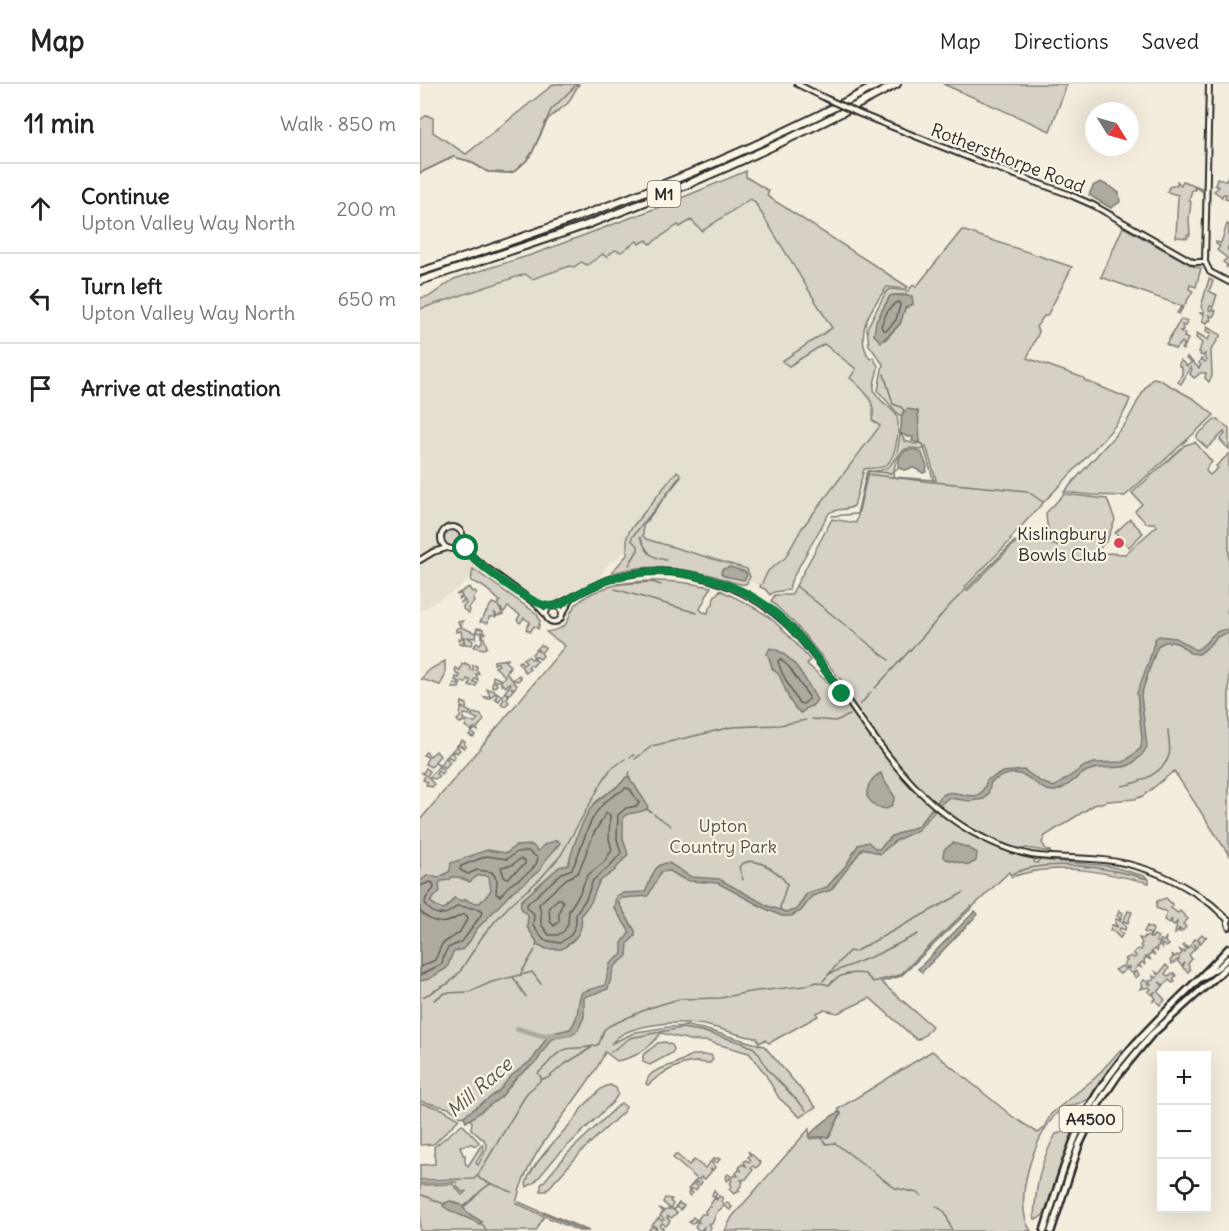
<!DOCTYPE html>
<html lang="en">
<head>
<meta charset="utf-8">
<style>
	:root { --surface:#fff; --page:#f6f6f6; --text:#222; --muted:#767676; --line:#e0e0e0 }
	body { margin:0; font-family:Delius,sans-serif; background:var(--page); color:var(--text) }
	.controls { position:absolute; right:18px; bottom:18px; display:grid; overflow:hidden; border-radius:0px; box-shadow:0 6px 24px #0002 }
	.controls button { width:54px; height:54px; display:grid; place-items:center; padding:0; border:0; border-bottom:2px solid var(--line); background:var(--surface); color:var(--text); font:30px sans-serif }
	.compass { position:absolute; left:665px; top:18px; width:54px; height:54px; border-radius:50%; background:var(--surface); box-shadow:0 6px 24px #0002; rotate:127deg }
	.stop { position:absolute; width:18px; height:18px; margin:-14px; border:4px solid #0b8043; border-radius:50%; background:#fff }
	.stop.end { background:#0b8043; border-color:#fff; box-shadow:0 2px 6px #0008 }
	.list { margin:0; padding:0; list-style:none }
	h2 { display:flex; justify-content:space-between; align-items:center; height:78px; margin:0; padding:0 24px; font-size:26px }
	h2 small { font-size:20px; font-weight:400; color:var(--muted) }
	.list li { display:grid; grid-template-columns:39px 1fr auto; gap:18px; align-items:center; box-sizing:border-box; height:90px; padding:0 24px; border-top:2px solid var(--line) }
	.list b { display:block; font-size:22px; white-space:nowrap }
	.list p { margin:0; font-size:20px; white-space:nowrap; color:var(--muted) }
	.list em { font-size:20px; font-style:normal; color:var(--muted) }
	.icon { flex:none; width:33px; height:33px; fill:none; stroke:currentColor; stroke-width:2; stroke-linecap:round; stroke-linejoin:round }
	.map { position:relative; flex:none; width:809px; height:1147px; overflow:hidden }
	header { display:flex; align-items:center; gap:36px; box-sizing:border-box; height:84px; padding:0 30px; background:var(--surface); border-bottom:2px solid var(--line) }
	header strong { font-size:28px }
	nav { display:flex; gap:33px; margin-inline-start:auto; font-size:21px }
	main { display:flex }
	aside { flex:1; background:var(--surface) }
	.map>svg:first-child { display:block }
</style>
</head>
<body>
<header>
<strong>Map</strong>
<nav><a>Map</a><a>Directions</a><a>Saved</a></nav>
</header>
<main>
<aside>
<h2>11 min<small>Walk · 850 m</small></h2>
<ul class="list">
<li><svg class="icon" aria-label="ahead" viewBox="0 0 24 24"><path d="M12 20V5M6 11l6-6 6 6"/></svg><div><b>Continue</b><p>Upton Valley Way North</p></div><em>200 m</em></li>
<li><svg class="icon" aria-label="left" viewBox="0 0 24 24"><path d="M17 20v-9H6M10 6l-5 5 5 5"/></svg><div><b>Turn left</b><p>Upton Valley Way North</p></div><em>650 m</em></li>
<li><svg class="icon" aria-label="arrive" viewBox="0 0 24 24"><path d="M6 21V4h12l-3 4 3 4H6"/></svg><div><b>Arrive at destination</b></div></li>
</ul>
</aside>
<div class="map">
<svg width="809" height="1147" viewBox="0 0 809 1147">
	<rect width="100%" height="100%" fill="#f4edde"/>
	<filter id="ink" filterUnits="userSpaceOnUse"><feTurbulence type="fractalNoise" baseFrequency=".0167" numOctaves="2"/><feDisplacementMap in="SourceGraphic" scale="12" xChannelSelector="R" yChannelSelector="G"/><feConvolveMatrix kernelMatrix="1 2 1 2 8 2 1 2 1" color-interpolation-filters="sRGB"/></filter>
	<g filter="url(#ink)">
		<path fill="#e5dfd0" d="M330,115L334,116L412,244L416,242L445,299L468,330L441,379L369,482L344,495L340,502L329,497L330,493L208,467L202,469L193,479L190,477L181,491L182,494L135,517L118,516L106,507L58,487L39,504L0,527V225L106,190L112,195L151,182L154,183L162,178L167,181L184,170L195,166L201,168L218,157L227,155L230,160L258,141L260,143L272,136L282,146Z"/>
		<g fill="#d6d1c4" stroke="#807e78" stroke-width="1.5" fill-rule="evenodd">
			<path d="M134,0H159L148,19L128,35L112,69L106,77L95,87L90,89L68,88L49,77L33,73L0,89V36L7,31L13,34V48L46,70Z"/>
			<path d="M523,0H647L630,47Z"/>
			<path d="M326,87V93L349,107L347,112L488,203L486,205L467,203C451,224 433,250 450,275L453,273L458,282C458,289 453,298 454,305C455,314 469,322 475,329C482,339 476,374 466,381C459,386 451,383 444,385L434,422C426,427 416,424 409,429L371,497L369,506L354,508L350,511L345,505L340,503L348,487L365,474L382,444L460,342L452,336C458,318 442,304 430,294L436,285L404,260L369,282L362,277L412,244L334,117L330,115L282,147L271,136L260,143L258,141L230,160L227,156L219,160L217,157L201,168L195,166L186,173L183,170L167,181L161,178L154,183L150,182L112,195L105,190L0,225V214L10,212L34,195L114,170L242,122Z"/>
			<path d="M809,91V116L805,115L806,110H803L802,113L794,107L799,103L795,101L797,94L805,97Z"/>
			<path d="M757,97L761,101L763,97L782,104V107L774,103L775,106H772L769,116L771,118L769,135L770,151H767L768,154L756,153L758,111L747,108L749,103L757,101Z"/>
			<path d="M807,140L809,141V161L807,165L809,166V181L806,184L807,181L803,178L807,174L797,166L800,162L796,160V158L801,159Z"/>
			<path d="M703,143L775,183L781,184L776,203L770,201L769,205L773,207L759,230L757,229L762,222L681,193Z"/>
			<path d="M542,146L652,183L627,232H624L616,243L619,248L607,274L664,294V296L710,315C703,336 687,351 672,367C645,397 616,425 590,455L591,456L545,503L547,507L597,457L637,461C629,452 626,442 626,429L644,410L687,415L695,436L687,456L677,467L685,469L705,470L737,442L734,439H726L715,427L722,420L712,409L765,361L775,358L792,378L787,383L786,387L790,391L798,384L796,382L809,370V771L754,687L723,712L715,715L688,717L674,721L625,752L622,759L626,765L631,768L606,764L603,765L600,772L615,775L614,778L617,779L619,776L689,782L725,792L729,795V799C685,788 636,777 592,793L589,788L481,892L461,898L512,942L505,951L497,956L450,914L418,929L404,926L396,929L398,932L349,959L345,956L339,959L337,954C317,952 298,942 277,940C255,937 206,940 192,959L216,948L249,943L267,942L283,945L344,962L396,1023L380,1033L359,1014L344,988L329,969L286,957H274L241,949C230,964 215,974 197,977L185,968C179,983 171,993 161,1007C136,1043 106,1074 96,1119L122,1131L125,1128L169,1147H159L124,1132L116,1147H0V1101L33,1100L42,1111L47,1107L42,1108L37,1102V1098L0,1099V1081L15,1080L14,1063L42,1040L59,1058L56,1062L52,1060L40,1062L43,1071H45V1079L48,1082L62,1060L64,1065L56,1079L58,1081L67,1064L64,1055L61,1054L51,1045L52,1038L50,1035L81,1013L96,994L112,981L79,1007L75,1011L44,1032L41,1033L29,1024L0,1017V736L145,562L126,548C158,543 141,532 160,517C193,491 253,495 291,503L280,525L283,528L288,529L289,524L293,520L294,513L300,506C317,515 335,522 350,534C365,546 378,562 390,576L387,580L405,596L415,608L425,601L376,541L351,517L355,511H371L412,435L436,439L448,389L449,387C475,389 478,370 480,349L485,357L495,360L500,359L497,337L498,333L492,328H483L481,333L458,307L463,280L449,261L447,244L466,208L470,205L488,207L493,201L496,203ZM476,211H488L493,220L485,224L480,240L465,256L454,251L461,228L470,212ZM506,362L516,396L473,393C475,374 480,358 502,366Z"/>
			<path d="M789,195L793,197L789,207L797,211L793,223L790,222L789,225L790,227L792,225L796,227L793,233L790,231L791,237L789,236L787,239L782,237L784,230L779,229H784V227L781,223Z"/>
			<path d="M761,235L768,237L765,242L762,241L763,246L760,247L765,250L764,253L768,255L763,266L761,265L764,260L762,258L755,265L746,260Z"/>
			<path d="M787,243L801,251L791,266L792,292L789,298L785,294L786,289C777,288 782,289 774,294L770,290L772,285L771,283L761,300L758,298L762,290V284L759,282L760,276L767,282L772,278L766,275L767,273L779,284L781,281L779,279L781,275L785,278L787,276L784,274L785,270L782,272L780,271L781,269L779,268L782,259L776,254L777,249L788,256L791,249L786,247Z"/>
			<path d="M733,294L738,295L774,315L794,331L705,412L672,411L644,408L706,339L725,304Z"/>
			<path d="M796,335L809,344V365L800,356L805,350L804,348L787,364L777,355V351Z"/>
			<path d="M257,387L261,391L223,442V452L226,455L327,485L330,493L326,500C316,502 302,494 291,491C259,484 224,479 193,489L192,488L207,471V453L210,446Z"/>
			<path d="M710,435L723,449L709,463L695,449Z"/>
			<circle cx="32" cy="454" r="9"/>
			<path d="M53,485L117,530L120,537L118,545L114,542L110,548L106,545L110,538L104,534L100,539L97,536L100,531L88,523L84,528L78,522L83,530L77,532L74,528L76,533H69L68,539L60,538L72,519L77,521L80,517C72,510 63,500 51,497Z"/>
			<path d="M49,503L52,508L55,507L57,509L53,515L54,518L48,524L50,526L49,529L43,525V522L46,520L45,517L40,519L44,516L43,514L38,515L42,512L41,510L36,511Z"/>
			<path d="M43,537L41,543L55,549L57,544L63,545V548L66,549L63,551L67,563L64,565L54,563L57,558L60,560L62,558V549L57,548L56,554L47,553L53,557L52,561L45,560L44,555L43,560L39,559V555L46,553H42L41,547L36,548V545L40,543L38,538Z"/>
			<path d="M121,561L125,564L121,569L123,572L120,575L115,572L114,575L117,577L113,582L110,581L108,583L110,585L106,589L98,578L101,577L103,581L106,579L103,575L108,572L111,575L114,573L112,570L116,566L120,568L117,565Z"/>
			<path d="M89,575L85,577L90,582L87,585H90L86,589L92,596L99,591L101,594L98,597L94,596L93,598L97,601L94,605L91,603L93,606L90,610L86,609L89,612L86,615L89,618L85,622L81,620L84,615L81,613L79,617L75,614L77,611L75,609L69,615L64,613L70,612L67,605L75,607L82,612L91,600L89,599L86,603L82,600L81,601V597H74L77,600L76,602L72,603L73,592L82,596L85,592L75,583L79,581L78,579L74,580V577Z"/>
			<path d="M25,577V592L20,601L1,595L9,586Z"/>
			<path d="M45,579L50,582V586H53V581L57,582L56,586L58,587L59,590H56L58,596L55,595L53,598L57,599L56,602H49L50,596L47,595L46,599L41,598L39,604H32L34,599L38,601L39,598L35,596L36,593L39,594L40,591L36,590L35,584L40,586L42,580L45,581Z"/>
			<path d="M42,618L47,620L46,626L51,628L49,631L44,630L43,635L54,639L58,635L51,632L53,629L61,631L64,636L57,644L58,647L55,645L52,648L55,651L53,653L49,651L55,643L51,646L45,642L47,639L45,637L40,639L37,636L40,633L41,624L45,625L41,623Z"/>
			<path d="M42,656L45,658L44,660L46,662L44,664L39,661L37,663L40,666L37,669L35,667L32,669L35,672L32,675L29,673L27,675L30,678L25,684L23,681L20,683L24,687L21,690L18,687L16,690L19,692L15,695L11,694L10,696L14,700L12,703L6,701L7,698L3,696L5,691L1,688L3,689L6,684L10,687L7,692L9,694L19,682L15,679L11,683L5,680L8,673L3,671L6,668L10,672L16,667L20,672L15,677L19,681Z"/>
			<path d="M746,814L753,821L751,824L758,829L760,827L768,835L763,840L766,843L762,847L758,844L760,848L758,847L755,850L757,838L754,841L751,839L752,835L749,839L744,836L747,828L736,824L737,817Z"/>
			<path d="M699,826L703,829L700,837L703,838L708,827L712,828L708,839L704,837L703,839L706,841L705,846L700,844L699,847L703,850L700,854L693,847H690L692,841L698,843L695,840L696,835L699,836L700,834L697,832Z"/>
			<path d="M727,842L733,845L730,854H732L734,851L738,853L736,857L739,859L740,856L744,857L746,853L745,858L749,861L746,863L741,859L742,864L739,861L736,864L738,868L734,865L732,868L735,871L731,869L728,872L731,876L726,873L724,876L725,881L722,878L719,881L722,884L718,882L715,885L719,891L716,894L713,891L715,888L711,889L708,886L710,882L700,890L695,886L702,882L705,885L707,883L704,880L707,877L705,875L711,872L714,874L716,872L713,869L717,865L721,866L722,864L720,862L722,859L719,854L723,855L725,852L729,853L730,850L724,848Z"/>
			<path d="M782,850L785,853L787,852L769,871L772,875L768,880L770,886L768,888L763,884L764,880L762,882L758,878L759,875L752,880L750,877L753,873L752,870L755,873L757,871L759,872L762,869L760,866L764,868L767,865L763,862L764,860L768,864L771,861L773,864L775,862L772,858L775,855L780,858L778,854Z"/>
			<path d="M746,881L749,884L745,890L748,892L754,889L756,892L753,895L755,898L752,899L749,896L744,901L739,898L743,902L738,908L745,916L740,921L735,916L732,918L736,914L733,911L735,908L731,910L728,908L731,905L729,903L720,905L723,902L721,899L724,896L731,901L729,897L734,896L733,892L736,894L738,892L736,888L739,890Z"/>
			<path d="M245,958L252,961L254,965L252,969L230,981L223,978V971L238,959Z"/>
			<path d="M701,965L703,967C693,981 682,1001 671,1013C662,1022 648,1019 638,1028C615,1050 591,1119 611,1147H305L312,1133L389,1045L390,1055L409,1053L421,1030L418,1025L512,967L593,1033L618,1049L623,1045L631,1030L676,993Z"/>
			<path d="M272,971H291L293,975L290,979C285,979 280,978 276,978C259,979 239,990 228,1001L226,1000C228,988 238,986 248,982C256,980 265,975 272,971Z"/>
			<path d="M190,1001L196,1004L198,1010L193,1018L135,1074L115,1098L107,1103L106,1101C107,1085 142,1049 153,1037C157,1033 159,1029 161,1025C163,1023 179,1007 181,1005C185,1002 186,1002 190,1001Z"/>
			<path d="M0,1019L22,1025L39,1035L14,1060L0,1061Z"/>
			<path d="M201,1019L206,1023L204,1027L162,1067L126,1107H121V1101L148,1069Z"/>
			<path d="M648,1040L655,1044L624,1130L618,1135H615L614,1133C616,1101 620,1078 636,1050L644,1048Z"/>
			<path d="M328,1067L341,1079L336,1084L333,1082L331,1084L333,1086L326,1095L321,1096L323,1098L318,1106L320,1107L314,1110L309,1105L312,1102L310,1099L312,1096L310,1094L307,1097L306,1093L308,1090L312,1093L314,1091L318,1092L316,1089L319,1086L322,1087L319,1084L322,1080L326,1082L324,1078L326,1076L329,1078L331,1076L328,1073L330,1071Z"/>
			<path d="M256,1070L269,1081L274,1076L285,1084L293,1075L298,1074L300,1075L297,1079L294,1077L292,1079L295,1083L293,1086L291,1085V1088L285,1095L281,1093L279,1095L282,1098L280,1101L277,1098L275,1100L278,1103L276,1106L271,1105L270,1106L273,1109L270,1112L268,1110L269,1107L268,1105L277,1095L253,1074Z"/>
			<path d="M294,1106L297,1110L295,1113L297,1115L299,1112L303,1114L301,1117L305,1120L307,1118L312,1123L310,1126L304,1122L297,1128L292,1140L289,1139L288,1141L291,1143L289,1147H283L284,1143L280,1147L275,1143L277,1139L275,1137L272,1140L269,1138L273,1133L279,1138L278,1135L282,1130H286L285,1127L288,1123H291L290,1121L294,1115L297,1116L292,1111Z"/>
			<path d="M245,1114L252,1115L250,1117L253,1120L251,1124L253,1126L259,1119L264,1122L260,1126L256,1123L254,1126L257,1129L251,1134L248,1132L247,1134L250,1137L246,1142L242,1139L240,1142L243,1144L241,1147H228L232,1142L237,1145L233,1140L239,1134L242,1137L244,1135L240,1132L243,1128L239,1124L244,1127L250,1125L243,1118Z"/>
		</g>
		<g fill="#afaaa0" stroke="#7a7771" stroke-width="1.5" fill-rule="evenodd">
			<path d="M680,98L691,103L699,109L700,118L691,124L669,111L673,102Z"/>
			<path d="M473,211L492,212L493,220L485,224L480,240L461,258L454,251L456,238L470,212Z"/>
			<path d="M487,325L498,327L500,359L492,357L493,353H488L480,349C483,339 478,331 487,325Z"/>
			<path d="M486,366H496L502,369L507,383L506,388L503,389L494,384L484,386L478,384L479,373Z"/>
			<path d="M310,483L326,488L327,491L324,496L304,492L301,489L302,485Z"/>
			<path d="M809,545V549C793,551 791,563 779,570L770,569L759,560L752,558H745L739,561L736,566L721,611L727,663C724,669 714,680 707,682C698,685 682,682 670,686C657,690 648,705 635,707C613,709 609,674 571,698L568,710L564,715L550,717L528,714L520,721L517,718C531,692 558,732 567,696L583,688L604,686L621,698L634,703L665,682L674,679L704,678L721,664L722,654L717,609L729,577L735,555L739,552L756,554L776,566C791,559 789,546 809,545Z"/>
			<path d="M350,564C373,569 386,596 397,616L392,622L388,623L381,629C368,621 366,604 359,591C357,588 354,587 352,584C350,579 351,575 347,570Z"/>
			<path d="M461,689L463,695L475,713L472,721L467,725L456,723L447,713C446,703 452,693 461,689Z"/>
			<path d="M206,693L210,694L211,698L215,701C218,709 225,714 228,724C220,731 211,726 203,733V755L208,770L194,787L179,798L171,818L161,831C164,848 155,856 142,865H126L119,861L116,862L117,858L107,843L108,831C103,827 99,824 101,817L139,783L148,781C154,761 161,736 174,720C184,709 199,705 206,693Z"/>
			<path d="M512,724L515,727L498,746L475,757L460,770L443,764L411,806L392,812L381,827L371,832H362L346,825L298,799L271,797L263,795L250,787L241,788L228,812L202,814L198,818L215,847V852L208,859L207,872L194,883L188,905L164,913V933L158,946L151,951L135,954L129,958L117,977L96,994L81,1013L46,1038L44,1032L79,1007L90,993L113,975L129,950L150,945C162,929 155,922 162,908L185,901L190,880L202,870V859L210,848L194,824L196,812L203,809L225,808C232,796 232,779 249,779L271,793L299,795L348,822L366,828L376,826L387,809L407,803L427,780L438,761L448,758L456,765H459L472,752L498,742Z"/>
			<path d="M137,756L140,759L125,777L121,785L106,798L93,807L56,846L50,857L43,865L33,868L27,884L9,895L0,897V797L8,791L18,794L30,787L31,779L67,766L87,769L95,762L112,761L118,767L124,761ZM63,791L69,793L71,806L65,814L59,819L50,818L46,815L42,817L34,814L26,824L21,825L10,818L20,807L19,799L22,797L29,796L32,793H38L50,798L57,792Z"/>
			<path d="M533,759L549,764L557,769L556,777L549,781L526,775L523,773L524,766Z"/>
			<path d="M555,827L558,830L502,888L498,885Z"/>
			<path d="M419,1028L421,1029L409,1053H389C391,1047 412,1031 419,1028Z"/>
			<path d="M31,1117L41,1121L48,1129L62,1138L59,1140C47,1132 34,1131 23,1122L25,1119Z"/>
		</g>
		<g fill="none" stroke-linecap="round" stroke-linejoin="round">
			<g stroke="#605e5a" stroke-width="1.5">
				<path d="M479,218L480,221L476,236L467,246H463L461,242L467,228L475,219Z"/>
				<path d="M360,575L369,583L389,613L388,616L383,620L379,619C373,610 359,585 358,577Z"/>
				<path d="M206,704L210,705L219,719L217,722L206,724L198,731L197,755L201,769L189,783L173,796L166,815L156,829V840L151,851L140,859L124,856L113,842L114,830L107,823V820L142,789L152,785C164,761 167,731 190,714C195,710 201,708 206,704Z"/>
				<path d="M186,729L190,731L189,755L192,766L184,778L167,792L159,811L149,826L148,840L144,847L138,851H129L121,840V830L119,820L146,795L158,789L174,749Z"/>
				<path d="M108,767L118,774C116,787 100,794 90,801C86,804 83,809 80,812L76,810L77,796L72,788L57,786L48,790L40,786L41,782L67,772L87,775L97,768Z"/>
				<path d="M100,775L105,776V780L88,794L84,793L81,783L92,781Z"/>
				<path d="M0,802L10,798L13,799L14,804L6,814L5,819C13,834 26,833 37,822L61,825L63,828L45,854L39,859L28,864L24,871L22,880L0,891"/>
				<path d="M138,815H141L143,818L139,828V837L134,842L130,837L129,823Z"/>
				<path d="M0,827C8,836 20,842 32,836C39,833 39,830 46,831L48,834L39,849L22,860L15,876L0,883"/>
			</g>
			<g stroke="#7a7771" stroke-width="1.5">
				<path d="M0,89L33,73L49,77L68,88L90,89L95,87L106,77L112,69L131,26L157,0"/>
				<path d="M464,290L473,320L481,323L484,327"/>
				<path d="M500,359L503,360L514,398L607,407L623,418"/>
				<path d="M446,390L513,398"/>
				<path d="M412,432L437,430L447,387L471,389L478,384"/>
				<path d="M220,453C227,468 229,473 246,476"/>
				<path d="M209,481L218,466V462L212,457V453L261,393"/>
				<path d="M197,500L232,498L241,501"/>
				<path d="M376,502L469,576"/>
				<path d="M195,505L277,529"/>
				<path d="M807,528L809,523"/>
				<path d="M455,604L505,550L530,521L595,457"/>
				<path d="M440,621L451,608"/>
				<path d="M392,635L415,637L430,631"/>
				<path d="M210,673L214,671"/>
				<path d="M215,675L232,662L312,643L360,641L386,636"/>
				<path d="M208,693L210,688"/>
				<path d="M702,702C719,699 744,689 749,671C751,663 748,654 748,646"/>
				<path d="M226,725L231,728"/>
				<path d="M234,730L251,742"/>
				<path d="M592,790C627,773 691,784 727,795"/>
				<path d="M323,796L319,783C332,768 358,787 367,800L360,823L361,826"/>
				<path d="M409,890L429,867L434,868L543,809"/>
				<path d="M101,891L112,888L121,900"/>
				<path d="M93,893L106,913"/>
				<path d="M403,897L409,890L458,870L498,850"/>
				<path d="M3,913L29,899L39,889L62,853L77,835L91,820L120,795L141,771L185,693L191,685L205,675"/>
				<path d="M14,916L25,909L49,908L72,898L100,891L115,866"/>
				<path d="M191,968L210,954L261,944L281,947L323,959L334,964L339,970L348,986L386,1026"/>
				<path d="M122,995L128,994L142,982L171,964"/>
				<path d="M402,1054L406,1060L415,1059L475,1104L498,1109L502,1112"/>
				<path d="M58,1092L60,1095L92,1108"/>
				<path d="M0,1096L54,1095L58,1091L107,1009L120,997L122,995L118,989C128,982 133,969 147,965C158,962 169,966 179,960L184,946L189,942L229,924L259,915L301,914L329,908L384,902L397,898L409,901C418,890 431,888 445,890L453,898L480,891L551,822"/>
				<path d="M0,1110L24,1120"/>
				<path d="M99,1118L164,1147"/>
				<path d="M516,1122L525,1128L532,1147"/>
				<path d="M43,1123C54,1117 59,1105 71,1100"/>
				<path d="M60,1139L64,1142L66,1147"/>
			</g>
			<path stroke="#afaaa0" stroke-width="6" d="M98,945C109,949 122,953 135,951"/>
			<g stroke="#2b2b2b" stroke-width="8">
				<g id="tertiary">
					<path d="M377,0L407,15"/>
					<path d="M789,0L785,178L790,188L809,198"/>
					<path d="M440,30L565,80L648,110L673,121L773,178H785"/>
					<circle cx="32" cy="454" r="11"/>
					<path d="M42,457L50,470L56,476L116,520L126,531"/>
					<path d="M34,465L49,470"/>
					<path d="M0,476L13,468L27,464"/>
					<path d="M135,522C156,512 175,499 197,493C259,476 327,501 371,544C432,610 471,702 552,748C570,758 590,767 611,771C646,776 681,772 715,782C742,789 766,802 788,818C796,823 801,831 809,836"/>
					<circle cx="134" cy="530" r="8"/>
					<path d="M143,529L151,515"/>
					<path d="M807,835L809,843"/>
					<path d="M782,894L800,882L809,873"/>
				</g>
			</g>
			<g stroke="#2b2b2b" stroke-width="10">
				<g id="trunk">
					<path d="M624,1147C637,1105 649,1061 670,1022C704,960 761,916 809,864"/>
					<path d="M631,1147L659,1061L679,1019L698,991L731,951L809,881"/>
				</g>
			</g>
			<g stroke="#2b2b2b" stroke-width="10">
				<g id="motorway">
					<path d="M0,188C157,136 313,79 459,0"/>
					<path d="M0,197C56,178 113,160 169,140C275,100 378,53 477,0"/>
				</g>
			</g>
			<use href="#tertiary" stroke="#fcf5e5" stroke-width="4"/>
			<use href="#trunk" stroke="#fcf5e5" stroke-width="5"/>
			<use href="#motorway" stroke="#fcf5e5" stroke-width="6"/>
			<g stroke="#2b2b2b" stroke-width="8" stroke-linecap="butt">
				<path id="tertiary-bridge" d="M407,15L440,30"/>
			</g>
			<use href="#tertiary-bridge" stroke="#fcf5e5" stroke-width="4"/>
		</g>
	</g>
	<g fill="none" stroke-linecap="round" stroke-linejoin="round" filter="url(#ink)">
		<path stroke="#0b8043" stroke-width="8" d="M46,464C56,481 111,521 130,522C141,523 153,512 163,507C175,501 187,495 201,492C253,480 318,495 359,532C383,554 403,583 422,610"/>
	</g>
	<circle fill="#d1495b" stroke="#fcf5e5" stroke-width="2" cx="699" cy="459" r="6"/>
	<g text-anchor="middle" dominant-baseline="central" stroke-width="4.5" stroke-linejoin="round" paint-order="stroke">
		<g fill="#fcf5e5" stroke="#6a6863" stroke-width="1.5">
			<rect x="227.5" y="97" width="33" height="26" rx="4.5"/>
			<rect x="639.5" y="1022" width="63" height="26" rx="4.5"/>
		</g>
		<g font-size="16" font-weight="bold" fill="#2b2b2b">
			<text x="244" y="110">M1</text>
			<text x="671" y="1035">A4500</text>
		</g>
		<g font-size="18" fill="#2b2b2b" stroke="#fcf5e5">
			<text transform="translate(588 74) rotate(21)">Rothersthorpe Road</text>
		</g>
		<g font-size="18" fill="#2b2b2b" stroke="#fcf5e5" text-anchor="end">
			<text x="687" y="449">Kislingbury<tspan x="687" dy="21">Bowls Club</tspan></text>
		</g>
		<g font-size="18" fill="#565451" stroke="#fcf5e5">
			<text x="303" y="741">Upton<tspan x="303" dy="21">Country Park</tspan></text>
		</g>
		<g font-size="20" font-style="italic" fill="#595754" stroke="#fcf5e5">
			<text transform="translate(59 1003) rotate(-41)">Mill Race</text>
		</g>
	</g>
</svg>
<div class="controls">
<button>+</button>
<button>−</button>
<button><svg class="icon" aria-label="locate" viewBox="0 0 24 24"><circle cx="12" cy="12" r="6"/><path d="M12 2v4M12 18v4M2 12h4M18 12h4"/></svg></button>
</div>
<svg class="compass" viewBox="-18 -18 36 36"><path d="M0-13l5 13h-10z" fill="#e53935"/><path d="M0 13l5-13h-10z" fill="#767676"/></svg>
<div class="stop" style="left:46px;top:464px"></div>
<div class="stop end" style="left:422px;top:610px"></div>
</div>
</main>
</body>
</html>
